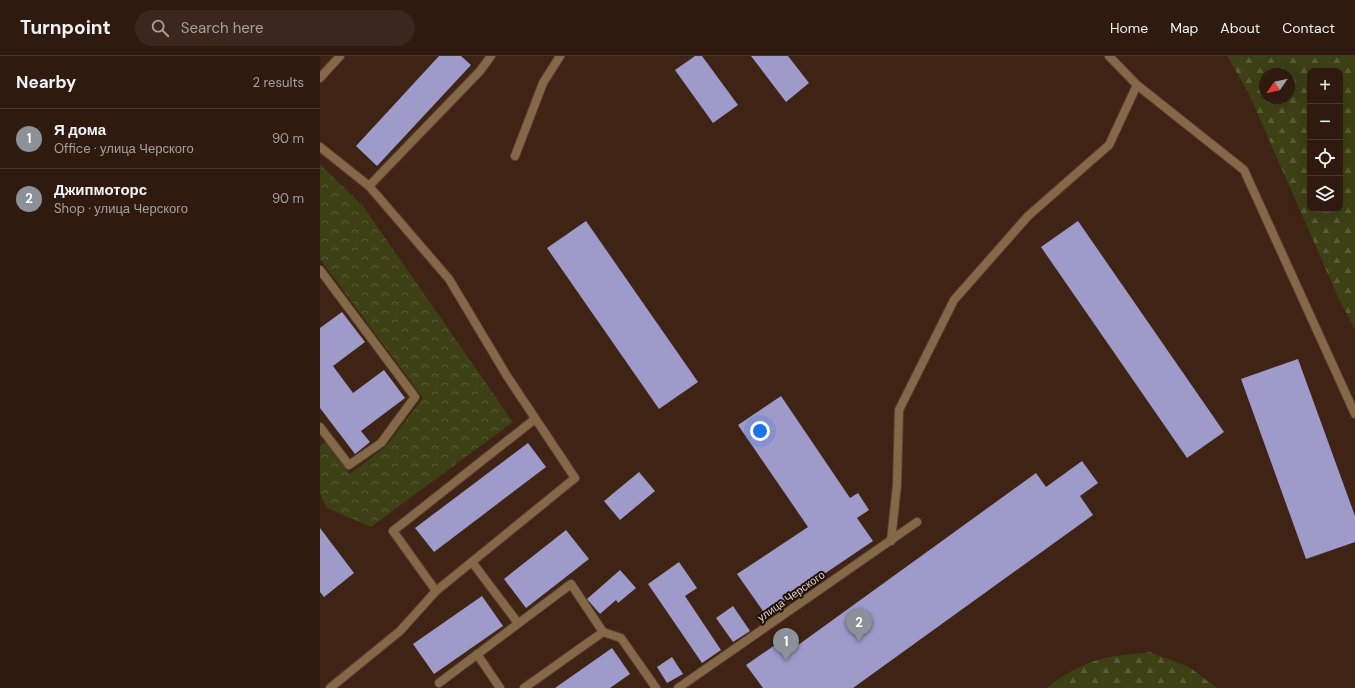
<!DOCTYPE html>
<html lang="en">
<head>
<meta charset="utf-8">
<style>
	:root { --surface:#2f1a0f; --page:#3b271d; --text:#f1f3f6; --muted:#a7a19e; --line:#4a382f; --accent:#8c9099 }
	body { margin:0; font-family:"DM Sans",sans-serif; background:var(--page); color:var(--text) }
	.controls { position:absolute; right:12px; top:12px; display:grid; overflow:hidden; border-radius:8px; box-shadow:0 4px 16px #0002 }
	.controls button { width:36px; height:36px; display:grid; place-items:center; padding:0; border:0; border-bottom:1px solid var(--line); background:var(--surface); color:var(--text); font:20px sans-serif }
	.compass { position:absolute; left:939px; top:12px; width:36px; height:36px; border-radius:50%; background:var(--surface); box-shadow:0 4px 16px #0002; rotate:236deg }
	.you { position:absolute; left:440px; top:375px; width:14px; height:14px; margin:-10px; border:3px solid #fff; border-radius:50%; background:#1a73e8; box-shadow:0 0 0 6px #1a73e833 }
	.badge { display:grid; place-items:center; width:26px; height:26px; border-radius:50%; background:var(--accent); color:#fff; font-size:13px; font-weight:700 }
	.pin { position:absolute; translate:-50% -33px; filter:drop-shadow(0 1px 2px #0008) }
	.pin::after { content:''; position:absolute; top:21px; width:14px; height:12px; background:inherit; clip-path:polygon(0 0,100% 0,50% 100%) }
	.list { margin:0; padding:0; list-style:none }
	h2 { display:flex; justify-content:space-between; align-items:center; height:52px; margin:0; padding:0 16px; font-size:17px }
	h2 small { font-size:13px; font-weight:400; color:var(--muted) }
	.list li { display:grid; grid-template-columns:26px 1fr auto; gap:12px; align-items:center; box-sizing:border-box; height:60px; padding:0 16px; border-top:1px solid var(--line) }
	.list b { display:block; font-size:15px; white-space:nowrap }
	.list p { margin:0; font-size:13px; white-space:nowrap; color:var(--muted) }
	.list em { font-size:13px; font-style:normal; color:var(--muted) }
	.icon { flex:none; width:22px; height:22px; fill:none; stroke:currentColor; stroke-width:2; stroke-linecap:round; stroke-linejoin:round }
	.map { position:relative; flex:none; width:1035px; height:632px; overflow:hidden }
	header { display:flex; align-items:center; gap:24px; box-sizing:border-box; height:56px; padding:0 20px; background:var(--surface); border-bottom:1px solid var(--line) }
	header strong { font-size:19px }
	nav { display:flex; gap:22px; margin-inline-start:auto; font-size:14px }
	.search { width:280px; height:36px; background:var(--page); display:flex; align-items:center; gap:10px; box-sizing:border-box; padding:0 14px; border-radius:22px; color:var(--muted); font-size:15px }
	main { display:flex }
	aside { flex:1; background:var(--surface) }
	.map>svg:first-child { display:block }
</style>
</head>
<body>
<header>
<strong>Turnpoint</strong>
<div class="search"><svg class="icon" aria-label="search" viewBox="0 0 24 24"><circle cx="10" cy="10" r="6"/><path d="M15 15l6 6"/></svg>Search here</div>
<nav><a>Home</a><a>Map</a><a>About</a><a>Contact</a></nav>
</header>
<main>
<aside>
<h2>Nearby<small>2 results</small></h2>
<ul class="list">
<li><span class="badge">1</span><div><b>Я дома</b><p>Office · улица Черского</p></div><em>90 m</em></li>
<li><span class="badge">2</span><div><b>Джипмоторс</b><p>Shop · улица Черского</p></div><em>90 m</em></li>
</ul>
</aside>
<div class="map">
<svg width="1035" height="632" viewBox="0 0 1035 632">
	<defs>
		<pattern id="forest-firs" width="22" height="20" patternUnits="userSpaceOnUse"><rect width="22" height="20" fill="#3d4015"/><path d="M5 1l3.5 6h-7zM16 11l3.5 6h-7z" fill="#595b36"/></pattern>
		<pattern id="park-crowns" width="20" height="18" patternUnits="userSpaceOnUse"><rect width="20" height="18" fill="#3d4015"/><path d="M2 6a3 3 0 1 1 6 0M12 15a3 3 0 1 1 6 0" fill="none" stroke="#595b36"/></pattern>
	</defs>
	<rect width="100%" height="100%" fill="#3f2314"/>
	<g fill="url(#forest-firs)" fill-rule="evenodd">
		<path d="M907,0H1035V274L1018,241L929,38ZM990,15H1020V153H990ZM945,18H969V42H945Z"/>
		<path d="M830,596L869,611L897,632H727C744,617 768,605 790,601C803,598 817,598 830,596Z"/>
	</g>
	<path fill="url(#park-crowns)" d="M0,108L43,150L193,366L51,471L7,452L0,438V390L6,386L30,418L66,390L103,342L0,203Z"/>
	<g fill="#9e9aca">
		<path d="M119,0H141L151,9L57,110L36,90Z"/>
		<path d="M375,0H382L418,49L393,67L355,14Z"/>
		<path d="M431,0H468L489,27L466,46Z"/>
		<path d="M266,165L378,326L339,353L227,192Z"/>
		<path d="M758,165L904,376L867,402L721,191Z"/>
		<path d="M22,256L45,286L13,310L33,337L64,314L85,342L41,375L50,386L35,398L0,352V272Z"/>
		<path d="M978,303L1035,460V486L986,503L921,323Z"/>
		<path d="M461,340L530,442L538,437L549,454L537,462L553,485L445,558L417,518L488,471L418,369Z"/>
		<path d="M208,387L226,411L114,496L95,472Z"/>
		<path d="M762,405L778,427L760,440L773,459L533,632H443L426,609L468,580L474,592L716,417L726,431Z"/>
		<path d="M319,416L335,435L300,464L284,445Z"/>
		<path d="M0,472L34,517L4,541L0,536Z"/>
		<path d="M246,474L269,503L206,552L184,523Z"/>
		<path d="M359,506L377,532L365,540L401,594L382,607L328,528Z"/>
		<path d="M300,514L316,532L298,547L296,544L280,558L267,543Z"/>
		<path d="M162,540L183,570L114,618L93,588Z"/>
		<path d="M413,550L430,575L413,586L396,562Z"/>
		<path d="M292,592L310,618L290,632H235Z"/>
		<path d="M352,601L363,618L347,627L337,611Z"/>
	</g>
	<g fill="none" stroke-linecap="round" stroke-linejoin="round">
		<g stroke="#593f31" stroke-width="10">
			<g id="lane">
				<path d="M789,0L817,29L924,114L1035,358"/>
				<path d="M0,22L20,0"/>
				<path d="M0,91L49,130L129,223L187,320L255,422L116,535L80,575L10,632"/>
				<path d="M195,100L223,27L240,0"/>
				<path d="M49,130L160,15L171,0"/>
				<path d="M0,214L95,341L61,387L29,409L0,371"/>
				<path d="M571,485L577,429L579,354L634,244L708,160L789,89L817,29"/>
				<path d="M152,506L198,567"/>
				<path d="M116,535L73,475L215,363"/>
				<path d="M157,598L180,632"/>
				<path d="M119,627L251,528L283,576L301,582L336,632"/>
				<path d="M204,632L283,576"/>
			</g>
		</g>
		<g stroke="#593f31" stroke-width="10">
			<path id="street" d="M358,632L597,466"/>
		</g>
		<use href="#lane" stroke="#836947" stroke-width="8"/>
		<use href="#street" stroke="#836947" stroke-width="8"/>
	</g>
	<g text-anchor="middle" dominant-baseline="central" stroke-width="4" stroke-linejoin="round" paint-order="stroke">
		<g font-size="11" fill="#e3d0c7" stroke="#1d1009">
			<text transform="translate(471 540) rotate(-35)">улица Черского</text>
		</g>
	</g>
</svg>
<div class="controls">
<button>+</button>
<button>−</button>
<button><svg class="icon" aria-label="locate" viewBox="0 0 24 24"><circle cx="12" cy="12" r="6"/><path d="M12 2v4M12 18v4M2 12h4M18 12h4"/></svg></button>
<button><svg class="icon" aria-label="layers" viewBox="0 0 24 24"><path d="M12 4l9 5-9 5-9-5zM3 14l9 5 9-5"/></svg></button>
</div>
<svg class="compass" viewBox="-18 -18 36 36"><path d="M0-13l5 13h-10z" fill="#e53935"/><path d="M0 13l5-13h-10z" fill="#a7a19e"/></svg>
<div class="you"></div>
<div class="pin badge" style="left:466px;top:605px">1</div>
<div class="pin badge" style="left:539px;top:586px">2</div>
</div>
</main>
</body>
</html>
